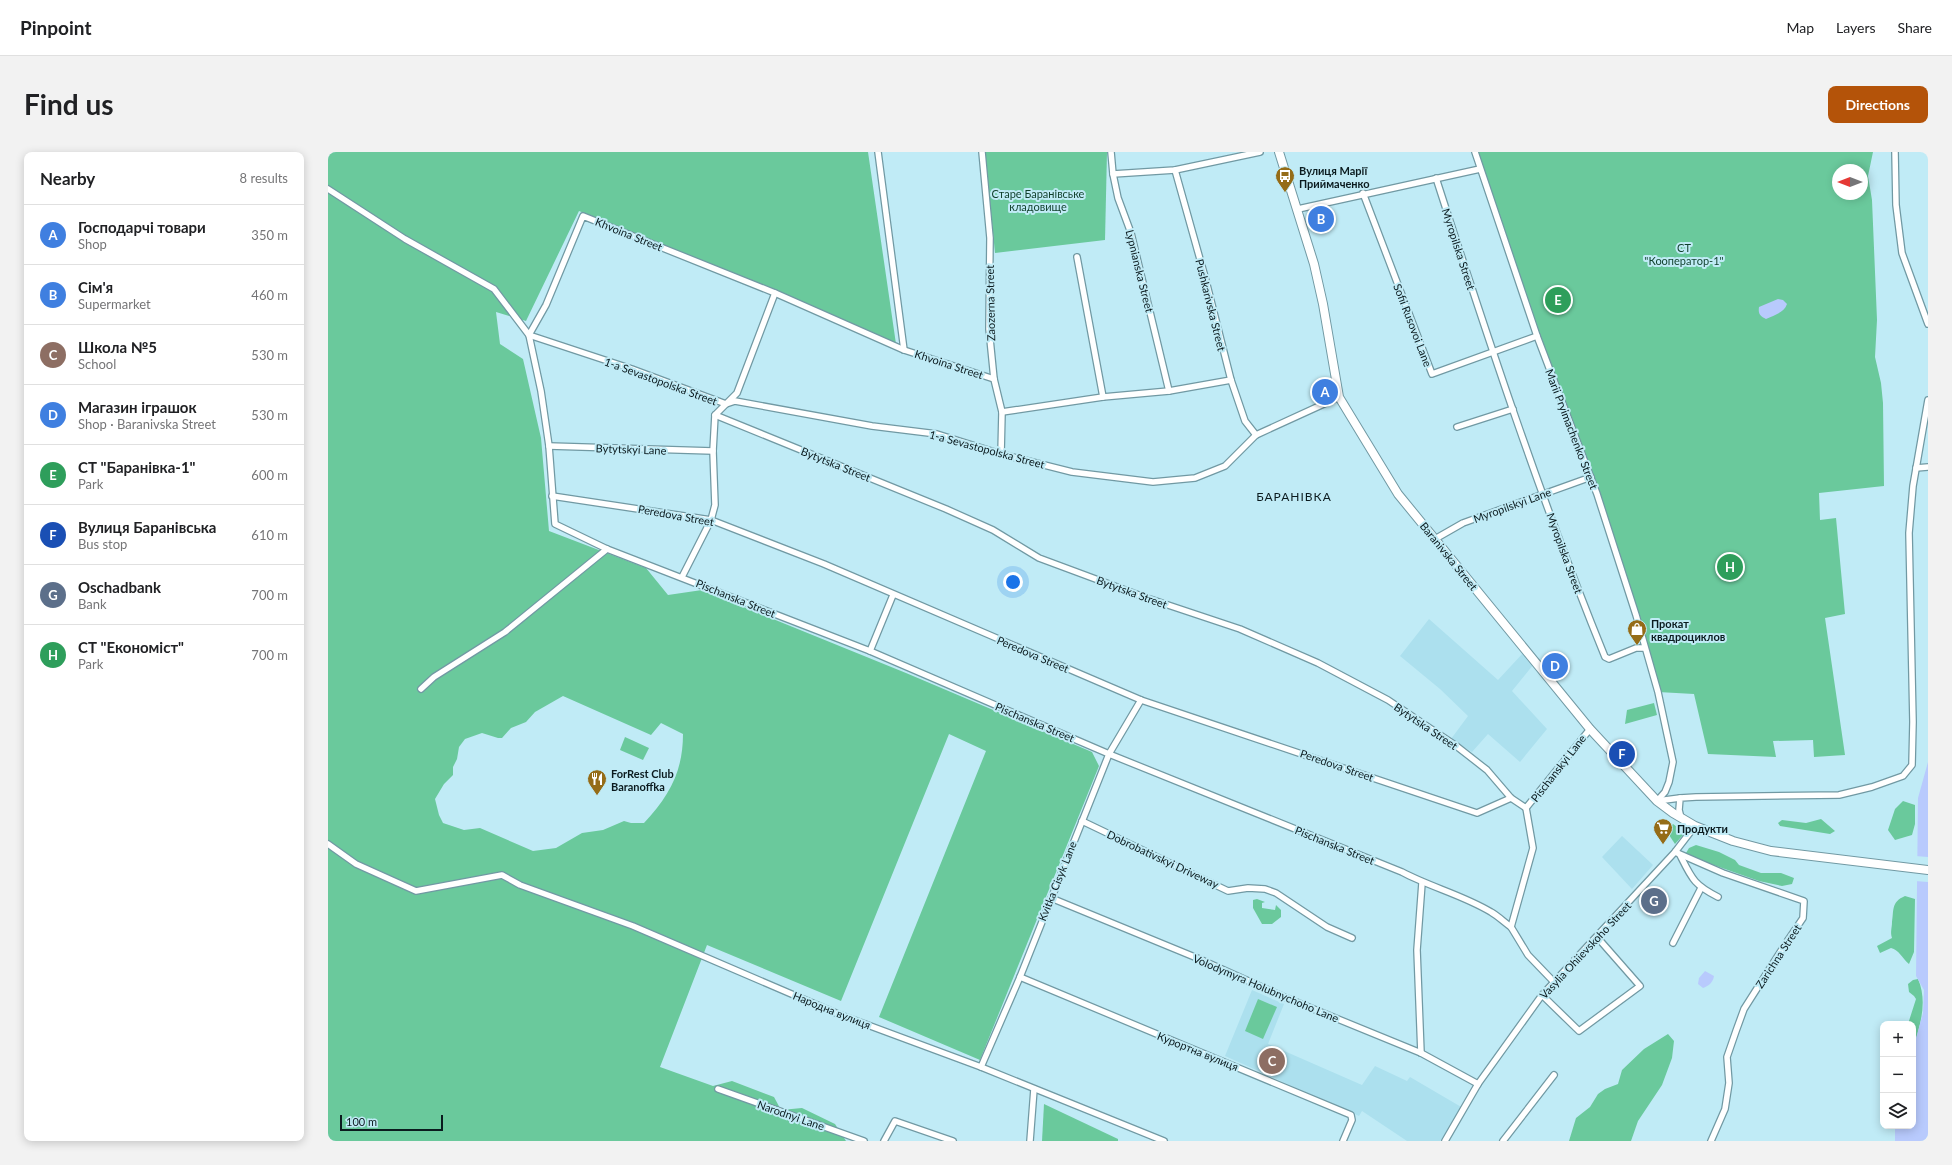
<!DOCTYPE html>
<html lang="en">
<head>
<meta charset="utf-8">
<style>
	:root { --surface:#fff; --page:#f2f2f2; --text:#202124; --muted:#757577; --line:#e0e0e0; --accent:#b45309 }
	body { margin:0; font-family:Lato,sans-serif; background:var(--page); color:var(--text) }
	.controls { position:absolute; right:12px; bottom:12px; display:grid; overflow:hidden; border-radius:8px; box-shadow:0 2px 10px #0003 }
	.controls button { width:36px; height:36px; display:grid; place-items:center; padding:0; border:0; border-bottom:1px solid var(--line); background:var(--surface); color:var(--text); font:20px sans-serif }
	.compass { position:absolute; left:1504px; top:12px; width:36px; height:36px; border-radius:50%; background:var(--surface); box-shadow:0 2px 10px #0003; rotate:270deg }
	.scale { position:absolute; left:12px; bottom:10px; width:103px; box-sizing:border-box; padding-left:4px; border:2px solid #0b1b1f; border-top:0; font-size:11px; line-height:14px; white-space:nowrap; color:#0b1b1f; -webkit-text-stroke:3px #c0ebf6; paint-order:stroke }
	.you { position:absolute; left:685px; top:430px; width:14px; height:14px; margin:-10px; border:3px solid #fff; border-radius:50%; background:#1a73e8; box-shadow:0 0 0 6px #1a73e833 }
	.badge { display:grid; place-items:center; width:26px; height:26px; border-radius:50%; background:var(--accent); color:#fff; font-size:13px; font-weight:700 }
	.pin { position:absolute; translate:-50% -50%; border:2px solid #fff; box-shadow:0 1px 4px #0006 }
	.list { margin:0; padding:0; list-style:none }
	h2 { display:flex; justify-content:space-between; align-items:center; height:52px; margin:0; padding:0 16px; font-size:17px }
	h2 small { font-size:13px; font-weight:400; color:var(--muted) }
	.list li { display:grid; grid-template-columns:26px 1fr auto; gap:12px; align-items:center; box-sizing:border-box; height:60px; padding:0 16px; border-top:1px solid var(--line) }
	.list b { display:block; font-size:15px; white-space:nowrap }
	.list p { margin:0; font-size:13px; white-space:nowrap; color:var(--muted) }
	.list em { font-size:13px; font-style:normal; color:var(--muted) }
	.icon { flex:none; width:22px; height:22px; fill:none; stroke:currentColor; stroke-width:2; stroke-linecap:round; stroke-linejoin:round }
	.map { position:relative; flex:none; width:1600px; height:989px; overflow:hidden; border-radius:8px }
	header { display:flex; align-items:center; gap:24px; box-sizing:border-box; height:56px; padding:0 20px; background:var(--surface); border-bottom:1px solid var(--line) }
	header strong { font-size:19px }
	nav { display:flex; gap:22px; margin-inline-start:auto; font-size:14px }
	.intro { display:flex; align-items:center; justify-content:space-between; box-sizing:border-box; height:96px; padding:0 24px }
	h1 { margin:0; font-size:28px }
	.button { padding:10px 18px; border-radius:8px; background:var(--accent); color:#fff; font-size:14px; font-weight:700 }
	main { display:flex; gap:24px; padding:0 24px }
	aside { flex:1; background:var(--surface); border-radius:8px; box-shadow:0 2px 10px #0003 }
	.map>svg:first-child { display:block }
</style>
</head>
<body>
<header>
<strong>Pinpoint</strong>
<nav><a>Map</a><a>Layers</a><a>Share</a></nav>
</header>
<div class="intro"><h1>Find us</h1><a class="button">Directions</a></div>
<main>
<aside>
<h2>Nearby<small>8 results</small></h2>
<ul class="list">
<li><span class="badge" style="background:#3f7fe0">A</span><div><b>Господарчі товари</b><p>Shop</p></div><em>350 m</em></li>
<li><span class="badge" style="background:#3f7fe0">B</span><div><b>Сім'я</b><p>Supermarket</p></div><em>460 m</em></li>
<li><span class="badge" style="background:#8d6e63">C</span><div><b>Школа №5</b><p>School</p></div><em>530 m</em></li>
<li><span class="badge" style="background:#3f7fe0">D</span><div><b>Магазин іграшок</b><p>Shop · Baranivska Street</p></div><em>530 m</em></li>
<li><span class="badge" style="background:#2e9e5b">E</span><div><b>СТ &quot;Баранівка-1&quot;</b><p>Park</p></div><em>600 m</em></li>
<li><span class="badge" style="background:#1a4fb4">F</span><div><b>Вулиця Баранівська</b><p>Bus stop</p></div><em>610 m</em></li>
<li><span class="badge" style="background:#5c6f8a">G</span><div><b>Oschadbank</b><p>Bank</p></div><em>700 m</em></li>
<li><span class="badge" style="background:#2e9e5b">H</span><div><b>СТ &quot;Економіст&quot;</b><p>Park</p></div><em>700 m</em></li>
</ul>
</aside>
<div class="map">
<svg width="1600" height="989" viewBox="0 0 1600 989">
	<rect width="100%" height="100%" fill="#c0ebf6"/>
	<g fill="#ace0ee">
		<path d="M1101,467L1170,528L1195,501L1205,513L1184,539L1219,577L1192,610L1160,582L1144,600L1123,587L1140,564L1112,537L1072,504Z"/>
		<path d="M1294,684L1325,713L1304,737L1274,705Z"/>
		<path d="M924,838L956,852L940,892L1034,933L1047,914L1079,929L1082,925L1135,956L1112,989H1079L1034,959L1031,964L897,904Z"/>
	</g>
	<g fill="#6ac99c" fill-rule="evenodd">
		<path d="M0,0H540L568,192L452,140L251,59L198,169L168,160L172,192L195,207L213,286L221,379L318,416L340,443L374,438L578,521L764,600L771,614L652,908L551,865L658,599L621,582L513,849L379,793L332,915L385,934L404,929L446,945L453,958L474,956L507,972L518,989H0ZM235,544L323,583L333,571L355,582C355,620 341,644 316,671H303L296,669L275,678L254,681L228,696L205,699L152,676L136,678L115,671L111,663L107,647L116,632L125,623V615L129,607L131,595L137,587L154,581L170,586H174L183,576L198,570L207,560Z"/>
		<path d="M657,0H779L777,88L667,101Z"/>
		<path d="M1147,0H1545L1540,24L1544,48L1549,168L1547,205L1553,231L1555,251L1556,334L1491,341L1492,368L1508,366L1517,462L1497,466L1517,603L1486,605L1485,588L1445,589L1448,605L1380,602L1366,542L1330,540L1269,342L1209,184ZM1510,18H1534V42H1510Z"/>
		<path d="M1326,551L1329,563L1297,572L1299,558Z"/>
		<path d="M297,585L321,596L315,608L292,598Z"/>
		<path d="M1575,649L1587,653V672L1584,683L1567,688L1560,678L1567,657Z"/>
		<path d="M1493,667L1507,679L1502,682L1452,674L1450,671L1454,668L1478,671Z"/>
		<path d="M1345,672L1356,680L1355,683L1347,692L1341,683V676Z"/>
		<path d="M1368,693L1391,700L1407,708L1411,713L1433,721H1453L1466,726L1464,732L1454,734L1431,729L1360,704L1358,701L1361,696Z"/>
		<path d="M1577,744L1587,747L1586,800L1581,812C1574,806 1571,798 1563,796L1552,801L1549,794L1564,786C1562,780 1564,776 1564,770C1566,758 1563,750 1577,744Z"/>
		<path d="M929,747L937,750L934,751V756L947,758L948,753L953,758V765L944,772H934L925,756V748Z"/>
		<path d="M1590,827C1600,850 1592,874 1585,897V872H1580L1588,847L1586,844L1581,840L1580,832L1585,828Z"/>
		<path d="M930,847L949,855L935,887L917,879Z"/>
		<path d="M1340,882L1346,889L1344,906L1334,933L1310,969L1303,989H1241L1248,966L1262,955L1270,942L1277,937L1290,932L1294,918L1316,897Z"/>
		<path d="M716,952L790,987V989H714Z"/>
	</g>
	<g fill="#b8cafd">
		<path d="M1450,147L1455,148L1459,152C1456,161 1446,163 1438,167C1432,164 1430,162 1431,155Z"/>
		<path d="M1600,610V989H1567V974H1585V897L1595,861L1596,838L1588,824L1590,646Z"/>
		<path d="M1377,819L1386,824C1385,831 1380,834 1375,836L1370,832L1371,826Z"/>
	</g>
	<path fill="#c0ebf6" d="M1587,704L1600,705V730L1587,729Z"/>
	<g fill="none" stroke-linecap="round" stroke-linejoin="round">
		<g stroke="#7199a3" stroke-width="8">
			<g id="minor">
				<path d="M550,0L576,198"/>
				<path d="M654,0L662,86L661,177L666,227L674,260L673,302"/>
				<path d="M783,0L785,22L790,46L803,81L841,239"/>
				<path d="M1147,0L1209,184L1269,342L1308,463L1330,540L1345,610L1341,630L1337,640L1329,649"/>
				<path d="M1567,0L1568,53L1574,101L1600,172"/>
				<path d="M847,18L877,125L903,228L917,269L928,283"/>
				<path d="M785,22L847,18L932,0"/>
				<path d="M1108,26C1160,187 1213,348 1277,505L1281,507L1308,496H1316"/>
				<path d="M0,37L77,87L166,137L201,183L304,217L398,252L407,249L544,274L609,282L673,302L744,320L825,330L867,326L897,314L928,283L1011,245"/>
				<path d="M1035,41L1104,222L1209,184"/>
				<path d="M970,57L1152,17"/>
				<path d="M749,105L775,245"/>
				<path d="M666,227L576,198L447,141L255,64L218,153L201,183L213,239L221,294L227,372L279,397L542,499L781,602L1074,720C1102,735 1135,743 1163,760C1170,764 1176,770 1183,775"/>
				<path d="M674,260L775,245L841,239L903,228"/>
				<path d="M387,263L618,357L665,378L711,406L816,445L912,477L990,511L1060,548L1127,593L1159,618L1183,646L1198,656"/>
				<path d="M1129,275L1185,257"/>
				<path d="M221,294L385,299"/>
				<path d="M1588,316L1600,315"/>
				<path d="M224,344L383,368L496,412L813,548L1149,661L1183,646"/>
				<path d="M1107,387L1135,371L1263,325"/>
				<path d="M354,425L383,368L387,353L385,299L387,263L409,241L447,141"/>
				<path d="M542,499L565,443"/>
				<path d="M93,537L106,525L177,480L279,397"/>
				<path d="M1329,649L1352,646"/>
				<path d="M1353,666L1351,658L1352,646L1368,645L1511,643L1544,635L1575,624L1584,613L1585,570L1581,381L1585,334L1600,248"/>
				<path d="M754,669L900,739L920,736L937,737L948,741L999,775L1024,786"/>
				<path d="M0,692L28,712L88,739L174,723L192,733L305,774L510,862L653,915L836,989"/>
				<path d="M1347,700L1395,721L1476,749L1475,766L1458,791L1416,857L1408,879L1399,905L1401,931L1397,957L1383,989"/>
				<path d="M1352,703C1364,727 1366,733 1390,745"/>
				<path d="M723,746L869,806L956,845L1093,901L1150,932"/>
				<path d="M1345,791L1373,736"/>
				<path d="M692,825L1023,963L1024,968L1015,989"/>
				<path d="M1225,829L1200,803L1183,775L1205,696L1198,656L1262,577"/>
				<path d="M1214,843L1251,879L1312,834L1269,785"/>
				<path d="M1093,901L1089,798L1094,731"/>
				<path d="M653,915L692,825L781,602L813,548"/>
				<path d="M390,937L536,989"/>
				<path d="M556,989L567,969L625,989"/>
				<path d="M702,989L706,937"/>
				<path d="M1117,989L1150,932L1214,843L1347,700L1367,674"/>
				<path d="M1175,989L1226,923"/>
			</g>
		</g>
		<g stroke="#7199a3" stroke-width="10">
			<path id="secondary" d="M951,0L986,112L995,152L1011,245L1070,342L1262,577L1329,649L1345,661L1367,674L1405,689L1443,699L1600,718"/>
		</g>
		<use href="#minor" stroke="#fff" stroke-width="5.5"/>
		<use href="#secondary" stroke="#fff" stroke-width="8"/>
	</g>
	<defs>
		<g id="bus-pin" transform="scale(1)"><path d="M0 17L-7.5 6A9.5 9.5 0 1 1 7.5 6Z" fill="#956c17" stroke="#c0ebf6"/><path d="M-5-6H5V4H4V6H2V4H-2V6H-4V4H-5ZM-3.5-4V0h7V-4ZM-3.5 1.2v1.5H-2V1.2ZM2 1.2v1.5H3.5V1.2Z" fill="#fff"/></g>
		<g id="shop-pin" transform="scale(1)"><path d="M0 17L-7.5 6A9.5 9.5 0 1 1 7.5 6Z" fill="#956c17" stroke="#c0ebf6"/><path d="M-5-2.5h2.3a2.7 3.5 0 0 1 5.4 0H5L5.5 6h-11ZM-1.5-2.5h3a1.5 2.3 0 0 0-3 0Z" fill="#fff"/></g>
		<g id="restaurant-pin" transform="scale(1)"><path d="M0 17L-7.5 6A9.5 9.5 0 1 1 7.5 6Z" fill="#956c17" stroke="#c0ebf6"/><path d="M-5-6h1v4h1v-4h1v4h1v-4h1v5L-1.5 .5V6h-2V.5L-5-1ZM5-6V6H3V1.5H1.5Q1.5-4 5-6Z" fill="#fff"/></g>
		<g id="supermarket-pin" transform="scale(1)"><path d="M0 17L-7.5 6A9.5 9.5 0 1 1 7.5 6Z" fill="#956c17" stroke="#c0ebf6"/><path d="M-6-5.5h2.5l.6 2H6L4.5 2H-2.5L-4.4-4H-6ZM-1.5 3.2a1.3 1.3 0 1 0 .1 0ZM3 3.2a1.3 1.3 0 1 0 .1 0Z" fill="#fff"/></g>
	</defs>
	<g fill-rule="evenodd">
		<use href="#bus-pin" x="957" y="24"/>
		<use href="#shop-pin" x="1309" y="477"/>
		<use href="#restaurant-pin" x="269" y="627"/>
		<use href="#supermarket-pin" x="1335" y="676"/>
	</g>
	<g text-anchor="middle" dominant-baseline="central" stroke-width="4" stroke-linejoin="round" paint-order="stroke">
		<g font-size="11" font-weight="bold" fill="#0b1b1f" stroke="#c0ebf6" text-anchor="start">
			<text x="971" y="18">Вулиця Марії<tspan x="971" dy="13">Приймаченко</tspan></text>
			<text x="1323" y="471">Прокат<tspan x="1323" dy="13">квадроциклов</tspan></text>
			<text x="283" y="621">ForRest Club<tspan x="283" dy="13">Baranoffka</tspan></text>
			<text x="1349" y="676">Продукти</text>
		</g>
		<g font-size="11" fill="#0f3e2a" stroke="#c0ebf6">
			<text x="710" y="41">Старе Баранівське<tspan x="710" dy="13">кладовище</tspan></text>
			<text x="1356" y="95">СТ<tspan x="1356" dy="13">"Кооператор-1"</tspan></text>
		</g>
		<g font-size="11" fill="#0b1b1f" stroke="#c0ebf6">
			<text transform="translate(301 82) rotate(22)">Khvoina Street</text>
			<text transform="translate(1131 97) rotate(72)">Myropilska Street</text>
			<text transform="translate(812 119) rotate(76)">Lypnianska Street</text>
			<text transform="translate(662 151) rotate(-91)">Zaozerna Street</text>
			<text transform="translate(883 153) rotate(76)">Pushkarivska Street</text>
			<text transform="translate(1085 173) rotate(69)">Sofii Rusovoi Lane</text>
			<text transform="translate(621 212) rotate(18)">Khvoina Street</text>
			<text transform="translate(333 229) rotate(20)">1-a Sevastopolska Street</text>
			<text transform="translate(1244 277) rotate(69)">Marii Pryimachenko Street</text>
			<text transform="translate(303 297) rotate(2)">Bytytskyi Lane</text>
			<text transform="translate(659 297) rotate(15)">1-a Sevastopolska Street</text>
			<text transform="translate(508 312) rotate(22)">Bytytska Street</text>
			<text transform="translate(1184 353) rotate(-20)">Myropilskyi Lane</text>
			<text transform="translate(348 363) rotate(10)">Peredova Street</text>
			<text transform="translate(1237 401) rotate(70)">Myropilska Street</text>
			<text transform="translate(1121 404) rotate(51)">Baranivska Street</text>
			<text transform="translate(804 440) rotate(20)">Bytytska Street</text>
			<text transform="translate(408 446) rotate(22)">Pischanska Street</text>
			<text transform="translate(705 502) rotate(23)">Peredova Street</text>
			<text transform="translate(707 570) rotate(23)">Pischanska Street</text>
			<text transform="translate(1098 574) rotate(34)">Bytytska Street</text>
			<text transform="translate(1009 613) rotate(19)">Peredova Street</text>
			<text transform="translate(1230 616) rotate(-52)">Pischanskyi Lane</text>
			<text transform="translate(1007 693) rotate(22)">Pischanska Street</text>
			<text transform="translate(835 707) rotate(25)">Dobrobativskyi Driveway</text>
			<text transform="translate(729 729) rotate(-68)">Kvitka Cisyk Lane</text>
			<text transform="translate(1257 798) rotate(-47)">Vasylia Ohiievskoho Street</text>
			<text transform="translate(1450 804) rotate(-57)">Zarichna Street</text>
			<text transform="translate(938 836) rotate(23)">Volodymyra Holubnychoho Lane</text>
			<text transform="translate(504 858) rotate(22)">Народна вулиця</text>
			<text transform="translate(870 899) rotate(22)">Курортна вулиця</text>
			<text transform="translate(463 963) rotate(19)">Narodnyi Lane</text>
		</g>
		<g font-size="12" letter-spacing="1" fill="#0b1b1f" stroke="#c0ebf6">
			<text x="966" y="344">БАРАНІВКА</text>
		</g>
	</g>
</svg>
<div class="controls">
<button>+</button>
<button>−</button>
<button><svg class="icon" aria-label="layers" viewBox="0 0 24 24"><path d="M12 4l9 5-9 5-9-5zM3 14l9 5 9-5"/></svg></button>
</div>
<svg class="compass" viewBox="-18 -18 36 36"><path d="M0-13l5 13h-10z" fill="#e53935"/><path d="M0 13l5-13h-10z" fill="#757577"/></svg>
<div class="scale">100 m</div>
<div class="you"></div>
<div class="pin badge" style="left:997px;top:240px;background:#3f7fe0">A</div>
<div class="pin badge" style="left:993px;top:67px;background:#3f7fe0">B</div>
<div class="pin badge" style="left:944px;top:909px;background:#8d6e63">C</div>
<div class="pin badge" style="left:1227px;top:514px;background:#3f7fe0">D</div>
<div class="pin badge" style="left:1230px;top:148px;background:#2e9e5b">E</div>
<div class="pin badge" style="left:1294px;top:602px;background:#1a4fb4">F</div>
<div class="pin badge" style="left:1326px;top:749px;background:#5c6f8a">G</div>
<div class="pin badge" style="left:1402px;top:415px;background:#2e9e5b">H</div>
</div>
</main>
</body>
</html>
